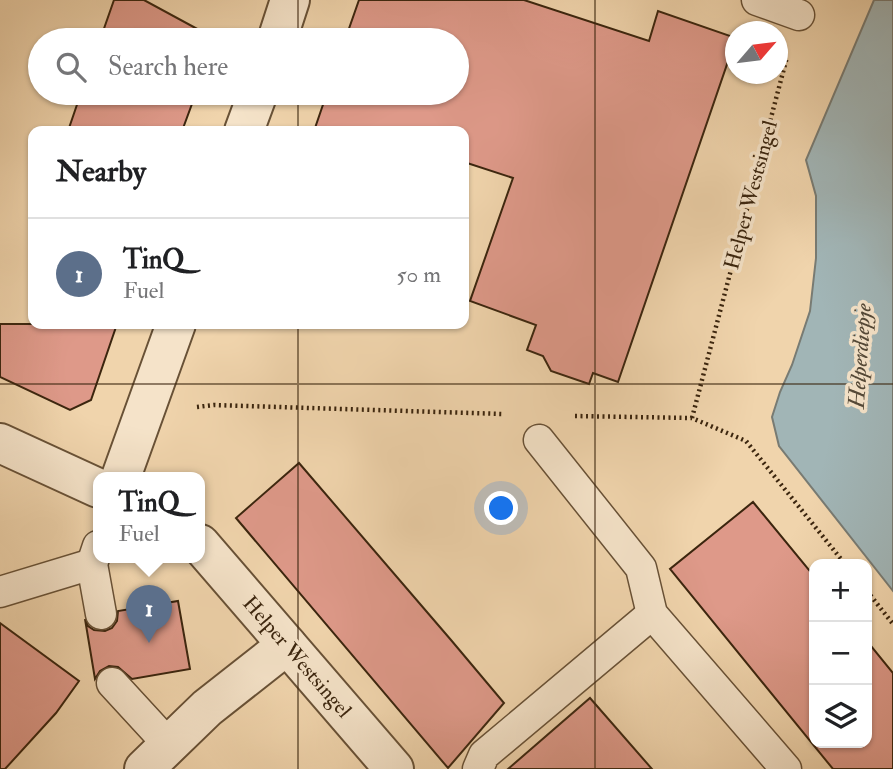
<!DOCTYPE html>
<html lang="en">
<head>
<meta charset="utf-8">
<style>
	:root { --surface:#fff; --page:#f2f2f2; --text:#202124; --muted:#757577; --line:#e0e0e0; --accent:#db2777 }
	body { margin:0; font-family:"IM FELL Double Pica",serif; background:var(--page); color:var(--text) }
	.controls { position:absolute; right:21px; bottom:21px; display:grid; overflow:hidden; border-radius:14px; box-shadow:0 2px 5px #0004 }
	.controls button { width:63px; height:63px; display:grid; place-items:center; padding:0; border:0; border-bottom:2px solid var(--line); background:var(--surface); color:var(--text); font:35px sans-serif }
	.compass { position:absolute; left:725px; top:21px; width:63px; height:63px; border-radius:50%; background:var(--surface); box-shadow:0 2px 5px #0004; rotate:62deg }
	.you { position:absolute; left:502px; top:509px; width:24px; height:24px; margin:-18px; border:5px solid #fff; border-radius:50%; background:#1a73e8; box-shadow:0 0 0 10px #1a73e833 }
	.badge { display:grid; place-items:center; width:46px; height:46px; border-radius:50%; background:var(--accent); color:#fff; font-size:23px; font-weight:700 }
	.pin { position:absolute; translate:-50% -58px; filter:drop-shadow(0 2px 4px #0008) }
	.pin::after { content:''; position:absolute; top:37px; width:24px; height:21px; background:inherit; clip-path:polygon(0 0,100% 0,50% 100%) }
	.popup { position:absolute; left:93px; top:472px; width:112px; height:91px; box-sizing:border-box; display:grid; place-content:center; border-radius:14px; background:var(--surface); filter:drop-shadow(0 2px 5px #0005); font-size:23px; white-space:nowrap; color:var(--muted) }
	.popup b { font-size:26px; color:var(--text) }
	.popup::after { content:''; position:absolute; left:50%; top:100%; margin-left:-14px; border:14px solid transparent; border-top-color:var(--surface) }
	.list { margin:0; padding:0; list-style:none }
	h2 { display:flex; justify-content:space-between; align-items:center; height:91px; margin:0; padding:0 28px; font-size:30px }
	h2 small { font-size:23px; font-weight:400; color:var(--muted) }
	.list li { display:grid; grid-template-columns:46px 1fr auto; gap:21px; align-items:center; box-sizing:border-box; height:112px; padding:0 28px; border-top:2px solid var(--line) }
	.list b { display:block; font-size:26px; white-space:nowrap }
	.list p { margin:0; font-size:23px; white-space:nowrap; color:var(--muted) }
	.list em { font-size:23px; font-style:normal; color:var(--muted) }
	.icon { flex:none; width:38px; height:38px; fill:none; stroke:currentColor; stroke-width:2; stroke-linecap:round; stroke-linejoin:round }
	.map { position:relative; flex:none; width:893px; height:769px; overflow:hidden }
	.search { position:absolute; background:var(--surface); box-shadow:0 2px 5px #0004; left:28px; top:28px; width:441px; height:77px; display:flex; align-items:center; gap:18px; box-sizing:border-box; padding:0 24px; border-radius:38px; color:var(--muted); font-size:26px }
	.panel { position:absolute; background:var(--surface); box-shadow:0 2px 5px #0004; left:28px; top:126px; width:441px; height:203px; border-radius:14px }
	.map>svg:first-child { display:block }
</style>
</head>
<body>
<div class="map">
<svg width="893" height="769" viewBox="0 0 893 769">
	<rect width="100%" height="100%" fill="#f0d4ac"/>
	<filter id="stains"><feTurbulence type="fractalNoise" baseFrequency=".00286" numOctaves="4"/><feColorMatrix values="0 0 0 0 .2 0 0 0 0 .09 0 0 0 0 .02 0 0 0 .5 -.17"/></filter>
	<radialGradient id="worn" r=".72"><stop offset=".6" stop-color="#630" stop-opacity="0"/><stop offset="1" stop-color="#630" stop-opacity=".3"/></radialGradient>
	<path fill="#a1b5b6" stroke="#787b73" stroke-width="2" d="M874,0H893V591L779,446L772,417L780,392L792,365L810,311L816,258V196L806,160Z"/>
	<g fill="#de9989" stroke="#3b250e" stroke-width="2">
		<path d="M114,0H144L214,38L213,40H100Z"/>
		<path d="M359,0H524L649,41L658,11L736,38L618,382L593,373L589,384L551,371L543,356L527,350L536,325L470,301L513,178L464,162V131H314L327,93H457V40H345Z"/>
		<path d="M81,93H196L182,131H68Z"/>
		<path d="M0,324H117L91,400L70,410L0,377Z"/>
		<path d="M299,463L451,640L504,703L448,768L236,518Z"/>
		<path d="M753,502L814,576V743H867V641L893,673V769H833L670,569Z"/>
		<path d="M178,601L190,669L132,679L118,667L109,666L100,671L95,679L85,619L88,626L94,630L105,631L112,628L117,621L118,611Z"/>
		<path d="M0,623L79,681L56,713L5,769H0Z"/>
		<path d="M590,698L652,769H508Z"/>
	</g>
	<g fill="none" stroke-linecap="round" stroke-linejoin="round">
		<g stroke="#685136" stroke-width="33">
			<g id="lane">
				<path d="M757,0L799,15"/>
				<path d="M539,440L641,568L652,614L786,769"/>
				<path d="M98,546L92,564L101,614"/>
				<path d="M0,592L92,564"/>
				<path d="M112,683L169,745"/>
				<path d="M478,769L484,755L652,614"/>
			</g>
		</g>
		<g stroke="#685136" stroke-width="42">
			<g id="street">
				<path d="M277,40L290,0"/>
				<path d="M244,131L258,93"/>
				<path d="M0,443L98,488"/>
				<path d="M121,477L176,324"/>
				<path d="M200,544L394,769"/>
				<path d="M144,769L207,708L287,645"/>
			</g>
		</g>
		<g stroke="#3b250e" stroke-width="4.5" stroke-dasharray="2 3.5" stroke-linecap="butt">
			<path d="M197,407L214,405L503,414"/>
			<path d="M575,416L692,418L746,441L845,564"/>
			<path d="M692,418L787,57"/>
			<path d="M867,591L893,624"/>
		</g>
		<use href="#lane" stroke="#f5e3c9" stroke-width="30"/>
		<use href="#street" stroke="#f5e3c9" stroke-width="38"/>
	</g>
	<path fill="none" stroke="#3b250e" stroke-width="2" stroke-opacity="0.55" d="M298,0V40M595,0V769M298,93V131M298,324V769M0,384H893"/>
	<g text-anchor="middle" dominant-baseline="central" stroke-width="7" stroke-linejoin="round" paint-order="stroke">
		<g font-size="21" fill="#3b250e" stroke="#f5e3c9">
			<text transform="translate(751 195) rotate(-75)">Helper Westsingel</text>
			<text transform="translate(297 657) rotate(49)">Helper Westsingel</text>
		</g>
		<g font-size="23" font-style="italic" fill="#544938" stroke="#f5e3c9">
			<text transform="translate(860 356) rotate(-86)">Helperdiepje</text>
		</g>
	</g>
	<rect width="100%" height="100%" filter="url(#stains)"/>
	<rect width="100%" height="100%" fill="url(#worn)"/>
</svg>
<div class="controls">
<button>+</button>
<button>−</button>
<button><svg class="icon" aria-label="layers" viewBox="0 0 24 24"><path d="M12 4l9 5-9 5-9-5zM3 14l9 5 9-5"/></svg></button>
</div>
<svg class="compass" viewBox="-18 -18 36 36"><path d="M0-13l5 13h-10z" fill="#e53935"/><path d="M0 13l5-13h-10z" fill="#757577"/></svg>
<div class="you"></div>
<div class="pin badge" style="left:149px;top:643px;background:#5c6f8a">1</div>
<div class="popup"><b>TinQ</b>Fuel</div>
<div class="search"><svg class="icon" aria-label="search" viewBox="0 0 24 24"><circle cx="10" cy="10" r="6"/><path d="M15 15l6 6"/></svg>Search here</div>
<section class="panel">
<h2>Nearby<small></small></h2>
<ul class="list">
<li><span class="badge" style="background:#5c6f8a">1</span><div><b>TinQ</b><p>Fuel</p></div><em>50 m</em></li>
</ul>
</section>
</div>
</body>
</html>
